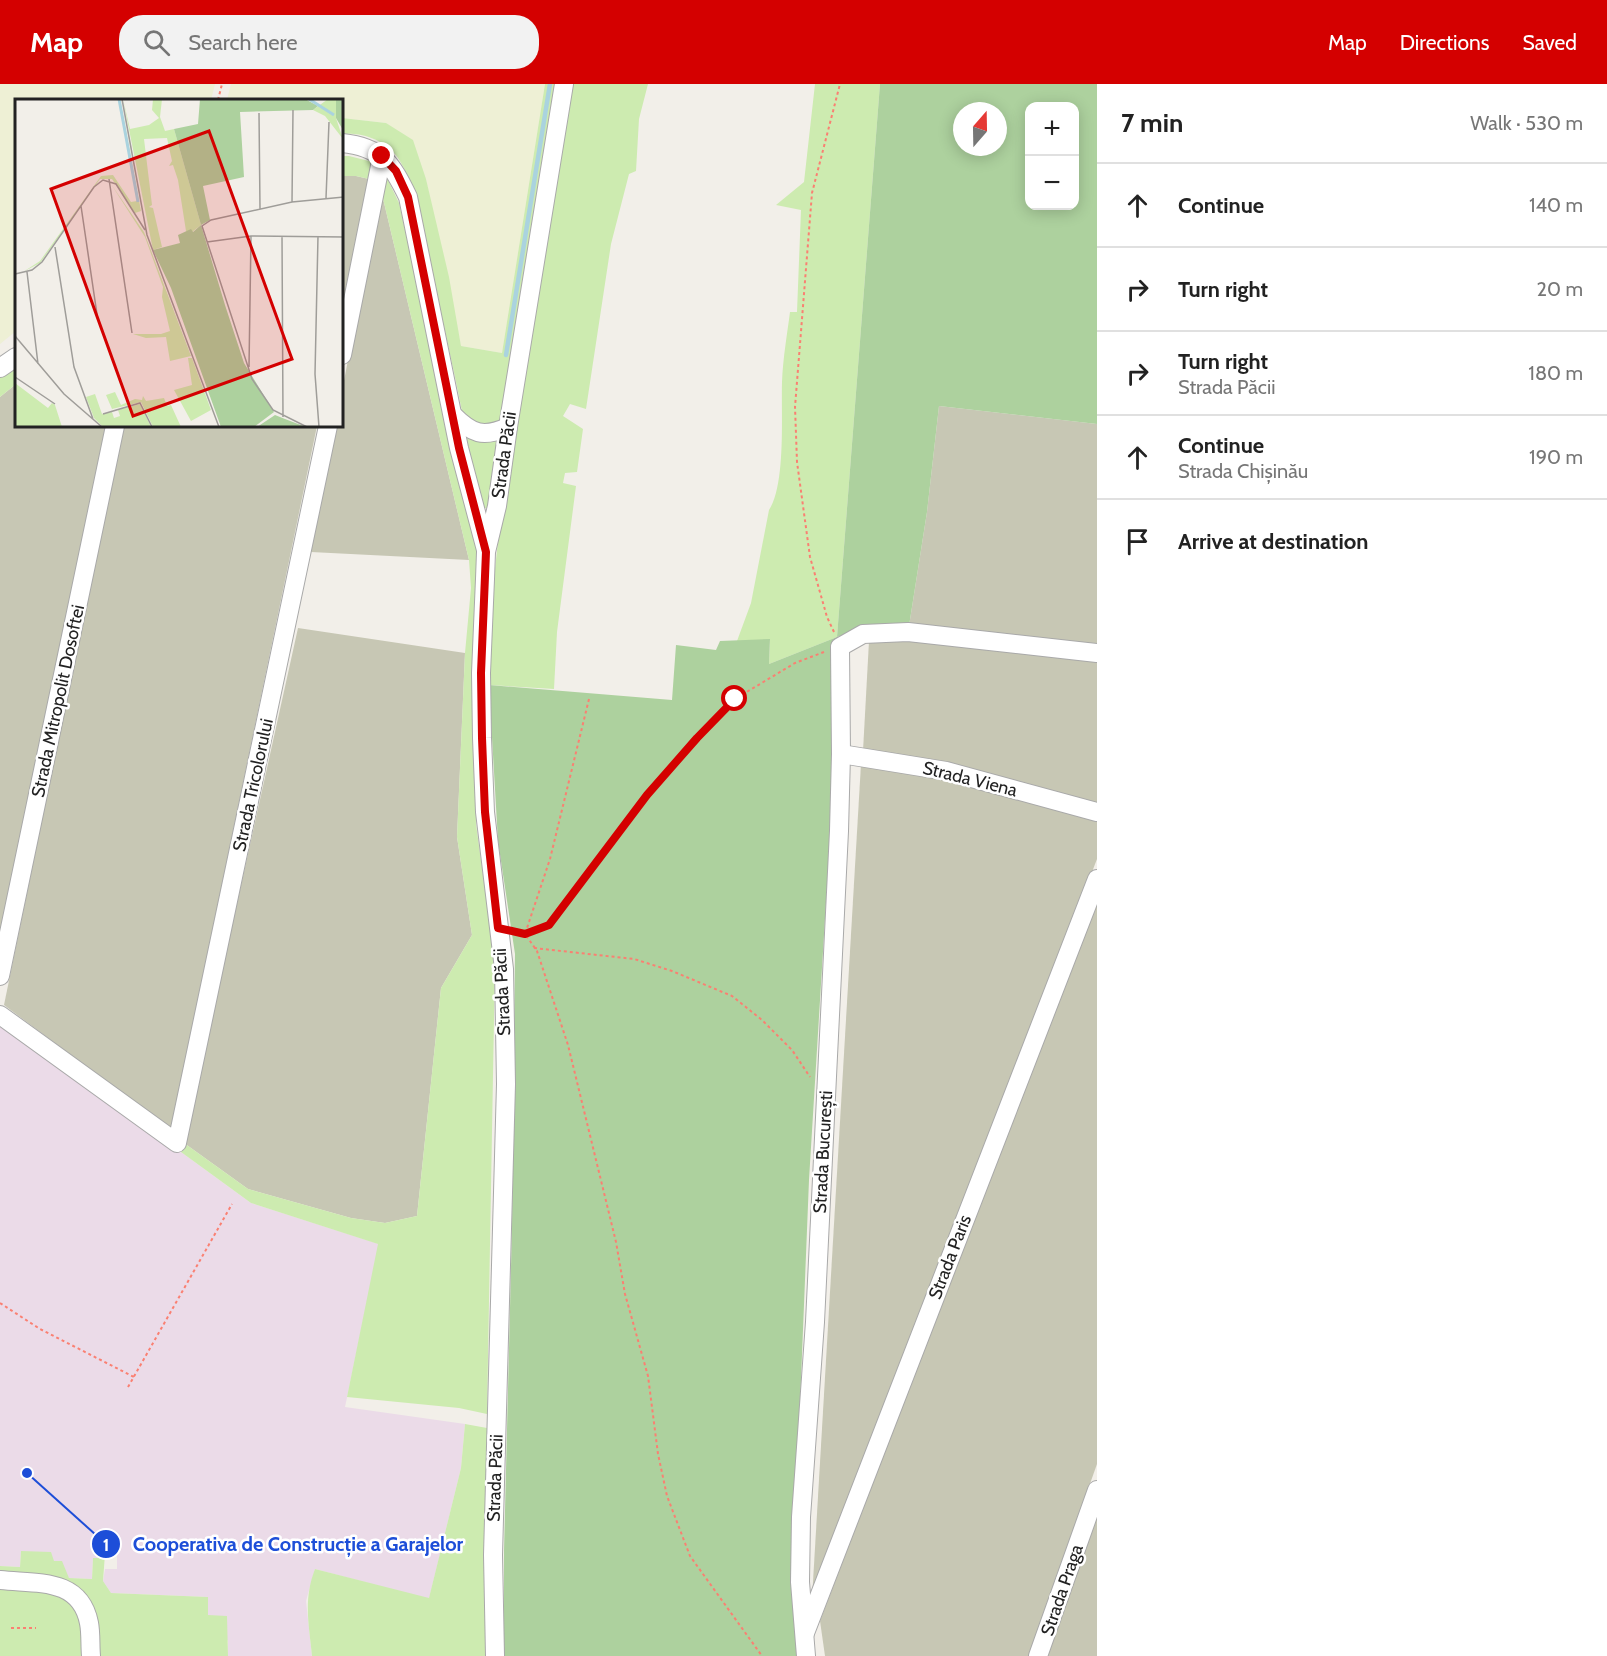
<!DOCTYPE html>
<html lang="en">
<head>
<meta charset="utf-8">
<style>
	:root { --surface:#fff; --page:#f2f2f2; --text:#222; --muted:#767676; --line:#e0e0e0; --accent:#d40000 }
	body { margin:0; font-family:Cabin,sans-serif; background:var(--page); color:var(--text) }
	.controls { position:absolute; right:18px; top:18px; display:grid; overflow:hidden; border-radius:12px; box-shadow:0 3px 15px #0003 }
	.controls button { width:54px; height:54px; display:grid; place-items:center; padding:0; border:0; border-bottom:2px solid var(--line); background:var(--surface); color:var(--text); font:30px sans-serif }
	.compass { position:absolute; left:953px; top:18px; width:54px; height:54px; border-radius:50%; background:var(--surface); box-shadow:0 3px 15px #0003; rotate:20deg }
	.stop { position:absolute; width:18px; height:18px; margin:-14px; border:4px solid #d40000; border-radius:50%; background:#fff }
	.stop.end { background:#d40000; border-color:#fff; box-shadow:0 2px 6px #0008 }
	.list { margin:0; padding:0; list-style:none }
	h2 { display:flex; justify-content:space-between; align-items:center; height:78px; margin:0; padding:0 24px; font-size:26px }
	h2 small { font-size:20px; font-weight:400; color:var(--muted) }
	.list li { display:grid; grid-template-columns:39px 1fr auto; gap:18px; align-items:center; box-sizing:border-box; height:84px; padding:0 24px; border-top:2px solid var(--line) }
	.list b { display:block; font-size:22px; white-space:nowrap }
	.list p { margin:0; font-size:20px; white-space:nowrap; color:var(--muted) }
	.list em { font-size:20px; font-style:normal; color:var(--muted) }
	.icon { flex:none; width:33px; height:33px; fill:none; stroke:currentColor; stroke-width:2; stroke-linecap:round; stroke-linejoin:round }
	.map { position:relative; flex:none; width:1097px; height:1572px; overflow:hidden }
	header { display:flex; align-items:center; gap:36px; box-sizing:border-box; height:84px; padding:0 30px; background:var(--accent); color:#fff }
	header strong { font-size:28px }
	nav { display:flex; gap:33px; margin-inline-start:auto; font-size:21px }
	.search { width:420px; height:54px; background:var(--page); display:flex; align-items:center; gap:15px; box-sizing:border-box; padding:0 21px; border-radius:24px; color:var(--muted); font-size:22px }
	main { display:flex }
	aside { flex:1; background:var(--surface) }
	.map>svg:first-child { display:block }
</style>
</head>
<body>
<header>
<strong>Map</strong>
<div class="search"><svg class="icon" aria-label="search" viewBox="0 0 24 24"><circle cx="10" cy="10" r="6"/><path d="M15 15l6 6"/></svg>Search here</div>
<nav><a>Map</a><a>Directions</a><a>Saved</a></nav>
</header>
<main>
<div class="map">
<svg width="1097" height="1572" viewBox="0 0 1097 1572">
	<rect width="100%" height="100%" fill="#f2efe9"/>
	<path fill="#ebdbe8" d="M0,936L251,1119L379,1160L345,1323L465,1340L461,1384L429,1515L315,1485L306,1517L312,1572H228V1557L208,1531V1513L111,1509L103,1497L105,1485H117V1471H102L101,1474H93L92,1495L69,1494L54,1477L21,1467L20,1483L0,1482Z"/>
	<g fill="#c7c7b4">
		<path d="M342,92H356L369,95L342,224Z"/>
		<path d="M381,106L469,476L311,468L335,342H342V307Z"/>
		<path d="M16,300V342H107L0,857V313Z"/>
		<path d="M939,322L1097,340V561L909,542L927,428Z"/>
		<path d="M123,342H317L171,1046L4,921Z"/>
		<path d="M298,544L465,569L457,753L472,851L441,904L417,1132L385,1139L351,1134L248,1105L184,1059Z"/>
		<path d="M907,555L1097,576V723L863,667L869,557Z"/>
		<path d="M861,680L947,693L1097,735V775L812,1515Z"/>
		<path d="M1097,813V1380L1029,1572H825L820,1537Z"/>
		<path d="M1097,1417V1572H1042Z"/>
	</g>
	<g fill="#eef0d5">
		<path d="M0,0H215L211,16H16V247L0,260Z"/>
		<path d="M231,0H545L502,269L461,262L426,95L386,39L342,34V16H227Z"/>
	</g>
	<g fill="#cdebb0">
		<path d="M545,0H556L505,334L484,344L463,332C452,276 439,221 427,166C420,135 416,101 398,74C386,56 362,48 342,50V34L386,39L413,56L426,95L449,193L461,262L502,269Z"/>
		<path d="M572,0H648L639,35L636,87L629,90L611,160L586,325L570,320L563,332L583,345L577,388L565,389L563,399L576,402L557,548L554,605L489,601L492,511L499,449Z"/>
		<path d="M815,0H880L837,553L769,580L770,556L737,557L751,519L769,426C786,400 781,330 782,298C783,274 787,251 790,228H797L801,126L776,121L804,98Z"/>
		<path d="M342,72H349L373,78L369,95L356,92H342Z"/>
		<path d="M386,92L399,119L478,472L475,597L476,740L495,879L487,1330L459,1324L347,1313L378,1160L251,1119L181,1068L184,1059L248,1105L351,1134L385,1139L417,1132L441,904L472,851L457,753L465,569L471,504L469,476L381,106Z"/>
		<path d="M16,280V300L0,313V292Z"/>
		<path d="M465,354L500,356L491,424H480Z"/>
		<path d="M465,1340L487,1344L488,1572H312C309,1540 303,1516 315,1485L429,1514L461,1384Z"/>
		<path d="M21,1467L51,1468L54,1477H62L69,1494L92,1495L93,1474H100L101,1471L105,1470L103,1497L111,1509L208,1513V1531L227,1532L228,1572H98L97,1539L91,1517L81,1505L69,1498L0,1489V1482L20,1483Z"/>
		<path d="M0,1503L66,1511L82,1535V1572H0Z"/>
	</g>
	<path fill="#add19e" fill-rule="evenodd" d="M880,0H1097V340L939,322L927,428L909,542L867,543L837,553L833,704L809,1096L793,1495L801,1572H504V1467L512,1143L515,870L498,757L489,601L672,616L676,561L716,566L720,557L770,555L769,580L837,553ZM1030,22H1074V122H1030ZM962,27H998V63H962Z"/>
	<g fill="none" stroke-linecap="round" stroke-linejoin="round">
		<path stroke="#aad3df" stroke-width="4.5" d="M506,271L550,0"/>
		<g stroke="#a9a9a9" stroke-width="20">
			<g id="minor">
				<path d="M342,59C382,63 392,80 408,113L459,364L486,466"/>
				<path d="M342,271L382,72"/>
				<path d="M0,284L16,273"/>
				<path d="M453,331C472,350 483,354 508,343"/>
				<path d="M841,670L946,687L1097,728"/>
				<path d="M0,892L115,342"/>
				<path d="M0,931L177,1059L328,342"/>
				<path d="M0,1496C36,1500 80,1493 89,1539C91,1549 90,1561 91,1572"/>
				<path d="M805,1549L1097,795"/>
				<path d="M495,1572L493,1471L506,1000L504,885L485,728L482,654L481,589L485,495L486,468L497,422L508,343L564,0"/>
				<path d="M806,1572L800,1498L801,1433L815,1238L839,747L841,670L840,563L863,550L908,548L1097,569"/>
				<path d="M1038,1572L1097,1406"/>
			</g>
		</g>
		<g stroke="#fa8072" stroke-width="2" stroke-dasharray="3 3" stroke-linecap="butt">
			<path d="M218,16L222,0"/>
			<path d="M834,548L827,533L810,473L797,378L795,323L812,109L840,0"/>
			<path d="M589,615L550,775L525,850L537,867L568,961L616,1158L625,1210L648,1292L658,1370L667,1412L690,1472L762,1572"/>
			<path d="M516,848L525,850L549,841L647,711L697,654L735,615L795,579L824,568"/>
			<path d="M534,864L634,875L672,887L732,912L762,936L792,966L810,993"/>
			<path d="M0,1219L40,1245L134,1293"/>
			<path d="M128,1303L232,1120"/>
			<path d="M11,1544H36"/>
		</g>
		<use href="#minor" stroke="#fff" stroke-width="18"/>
	</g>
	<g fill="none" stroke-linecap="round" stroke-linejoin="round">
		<path stroke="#d40000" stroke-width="8" d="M382,72L396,87L408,113L459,364L486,468L481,589L482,654L485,728L498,844L525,850L549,841L647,711L697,654L735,615"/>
	</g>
	<g text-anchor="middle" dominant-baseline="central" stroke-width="5" stroke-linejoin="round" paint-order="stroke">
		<g font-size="18" fill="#222" stroke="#fff">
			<text transform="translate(504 371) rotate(-82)">Strada Păcii</text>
			<text transform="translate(58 617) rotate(-78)">Strada Mitropolit Dosoftei</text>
			<text transform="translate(970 695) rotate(14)">Strada Viena</text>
			<text transform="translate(253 701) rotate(-78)">Strada Tricolorului</text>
			<text transform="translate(502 908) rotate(-93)">Strada Păcii</text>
			<text transform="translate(823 1068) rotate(-87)">Strada București</text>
			<text transform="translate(950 1173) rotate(-69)">Strada Paris</text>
			<text transform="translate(495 1394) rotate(-88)">Strada Păcii</text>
			<text transform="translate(1062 1506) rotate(-71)">Strada Praga</text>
		</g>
	</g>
	<g transform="translate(15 15)">
		<rect width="328" height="328" fill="#f2efe9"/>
		<path d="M105,0L126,112L120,114L97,80H85L25,164L8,173L25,162L86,77L98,76L116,103L122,102ZM108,0L115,30L134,26L144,19L137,11L138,0H147L145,18L150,32L159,30L186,126L177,133L171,132L163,81L158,66L154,67L157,62L152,39L129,40L137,106L134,108L138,109L147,148L138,151ZM313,0H321V19L328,40L310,17L298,11ZM96,85L129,133L176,257L155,262L151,238L131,239L118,235H146L155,232L147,198L148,188L130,138ZM173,259H177L196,311L176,322L159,291L177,286ZM0,284L33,309L37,304L40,306L47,328H0ZM100,293L106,306L120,300L127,301L128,297L131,302L149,299L152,307L156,306L166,328H138L126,303L97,310L91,296ZM80,295L87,315L97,313L99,319L105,317L103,311L125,305L136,328H88L79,319L71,298Z" fill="#cdebb0"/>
		<path d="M185,0H290L303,7L298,11L225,13L229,78L188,87L195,121L186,126L210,206L229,264L259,313L239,328H206L156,189L138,151L165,144L163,136L176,130L178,133L186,126L159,30L183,25ZM321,0H328V31L321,19ZM260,316L270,320L291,328H242Z" fill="#add19e"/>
		<path fill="none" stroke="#aad3df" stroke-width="3" d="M104,0L123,103M294,0L319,16"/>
		<path fill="none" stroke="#9f9d99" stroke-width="1.5" d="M107,0L132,136L204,328M244,14L245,110M94,80L117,234M311,99L314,23M277,103L278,11M66,107L83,222M267,137L268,318M303,137L300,275L304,328M192,143L236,137L329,138M40,148L59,268L78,320M12,173L23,265M0,175L17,171L27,163L79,88L88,81L101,85L130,131M0,237L49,295L87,328M234,268L236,137M0,278L40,305M88,315L125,304L137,328M292,328L258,311L237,280L187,127L196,121L277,103L329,98"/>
		<path fill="#d40000" fill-opacity="0.15" stroke="#d40000" stroke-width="3" d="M194,32L277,260L118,317L36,90Z"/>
		<rect width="328" height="328" fill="none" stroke="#222" stroke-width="3"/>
	</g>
	<path fill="none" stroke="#1d4ed8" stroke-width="2" d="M27 1389L106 1460"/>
	<g fill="#1d4ed8" stroke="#fff" stroke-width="2">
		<circle cx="27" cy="1389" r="6"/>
		<circle cx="106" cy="1460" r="15"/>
	</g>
	<g font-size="18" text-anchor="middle" font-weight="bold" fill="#fff">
		<text x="106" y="1467">1</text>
	</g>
	<g font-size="20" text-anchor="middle" font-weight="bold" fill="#1d4ed8" stroke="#fff" stroke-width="5" stroke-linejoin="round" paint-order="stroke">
		<text x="298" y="1467">Cooperativa de Construcție a Garajelor</text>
	</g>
</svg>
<div class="controls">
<button>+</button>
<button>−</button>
</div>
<svg class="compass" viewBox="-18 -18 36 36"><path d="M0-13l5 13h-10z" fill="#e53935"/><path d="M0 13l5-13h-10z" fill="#767676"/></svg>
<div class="stop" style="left:735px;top:615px"></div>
<div class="stop end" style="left:382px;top:72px"></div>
</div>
<aside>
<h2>7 min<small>Walk · 530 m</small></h2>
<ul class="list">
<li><svg class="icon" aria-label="ahead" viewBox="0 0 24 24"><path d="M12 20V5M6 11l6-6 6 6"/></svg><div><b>Continue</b></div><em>140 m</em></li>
<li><svg class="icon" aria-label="right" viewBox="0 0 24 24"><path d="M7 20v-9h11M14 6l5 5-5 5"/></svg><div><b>Turn right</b></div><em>20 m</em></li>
<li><svg class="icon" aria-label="right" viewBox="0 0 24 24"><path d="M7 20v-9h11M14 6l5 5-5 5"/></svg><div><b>Turn right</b><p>Strada Păcii</p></div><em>180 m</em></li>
<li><svg class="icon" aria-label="ahead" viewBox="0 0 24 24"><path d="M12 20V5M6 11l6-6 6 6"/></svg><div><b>Continue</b><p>Strada Chișinău</p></div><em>190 m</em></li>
<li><svg class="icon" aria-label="arrive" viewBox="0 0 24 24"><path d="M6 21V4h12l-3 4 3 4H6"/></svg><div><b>Arrive at destination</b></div></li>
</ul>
</aside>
</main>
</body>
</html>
